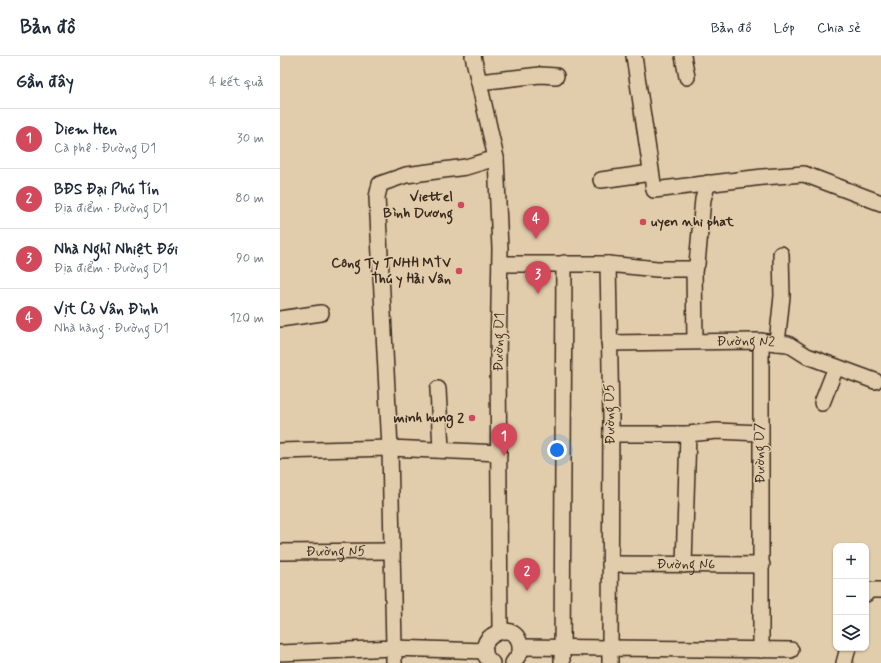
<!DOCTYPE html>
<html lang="vi">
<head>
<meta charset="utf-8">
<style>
	:root { --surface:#fff; --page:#f6f6f7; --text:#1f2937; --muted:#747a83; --line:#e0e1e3; --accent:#d1495b }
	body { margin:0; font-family:Mynerve,sans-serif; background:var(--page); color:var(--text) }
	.controls { position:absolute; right:12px; bottom:12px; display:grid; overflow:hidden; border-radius:8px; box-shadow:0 1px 3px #0004 }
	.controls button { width:36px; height:36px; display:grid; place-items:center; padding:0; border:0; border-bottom:1px solid var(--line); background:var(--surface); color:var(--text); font:20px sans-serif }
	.you { position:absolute; left:277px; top:394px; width:14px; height:14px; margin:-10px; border:3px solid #fff; border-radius:50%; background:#1a73e8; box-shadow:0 0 0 6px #1a73e833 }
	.badge { display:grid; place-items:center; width:26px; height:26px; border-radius:50%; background:var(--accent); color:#fff; font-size:13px; font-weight:700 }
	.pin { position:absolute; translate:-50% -33px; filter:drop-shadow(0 1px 2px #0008) }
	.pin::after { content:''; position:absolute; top:21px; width:14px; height:12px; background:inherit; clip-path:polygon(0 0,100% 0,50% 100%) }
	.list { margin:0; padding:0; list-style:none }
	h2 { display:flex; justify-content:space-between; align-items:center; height:52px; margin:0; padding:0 16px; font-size:17px }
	h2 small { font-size:13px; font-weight:400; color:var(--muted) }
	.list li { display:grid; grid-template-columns:26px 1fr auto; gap:12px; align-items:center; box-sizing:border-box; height:60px; padding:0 16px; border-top:1px solid var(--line) }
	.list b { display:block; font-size:15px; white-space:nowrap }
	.list p { margin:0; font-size:13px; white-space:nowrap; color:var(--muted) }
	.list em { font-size:13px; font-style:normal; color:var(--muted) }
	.icon { flex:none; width:22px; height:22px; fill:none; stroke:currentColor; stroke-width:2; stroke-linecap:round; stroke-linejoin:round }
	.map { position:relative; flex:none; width:601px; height:607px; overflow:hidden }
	header { display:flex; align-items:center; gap:24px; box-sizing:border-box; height:56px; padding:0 20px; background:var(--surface); border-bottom:1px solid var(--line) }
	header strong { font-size:19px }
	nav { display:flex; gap:22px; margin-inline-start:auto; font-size:14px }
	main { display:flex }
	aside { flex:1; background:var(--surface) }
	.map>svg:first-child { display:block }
</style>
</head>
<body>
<header>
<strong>Bản đồ</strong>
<nav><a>Bản đồ</a><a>Lớp</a><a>Chia sẻ</a></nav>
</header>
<main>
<aside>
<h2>Gần đây<small>4 kết quả</small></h2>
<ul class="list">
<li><span class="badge">1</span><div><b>Diem Hen</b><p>Cà phê · Đường D1</p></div><em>30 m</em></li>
<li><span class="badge">2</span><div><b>BĐS Đại Phú Tín</b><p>Địa điểm · Đường D1</p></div><em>80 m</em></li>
<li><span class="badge">3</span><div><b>Nhà Nghỉ Nhiệt Đới</b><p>Địa điểm · Đường D1</p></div><em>90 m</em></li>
<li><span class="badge">4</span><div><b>Vịt Cỏ Vân Đình</b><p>Nhà hàng · Đường D1</p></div><em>120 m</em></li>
</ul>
</aside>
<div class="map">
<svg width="601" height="607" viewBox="0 0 601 607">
	<rect width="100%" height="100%" fill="#e1cdab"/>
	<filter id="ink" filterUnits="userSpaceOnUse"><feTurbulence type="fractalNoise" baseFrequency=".025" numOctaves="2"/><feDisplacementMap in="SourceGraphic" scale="8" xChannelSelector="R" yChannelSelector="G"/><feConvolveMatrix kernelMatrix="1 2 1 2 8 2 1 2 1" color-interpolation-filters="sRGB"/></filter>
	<g filter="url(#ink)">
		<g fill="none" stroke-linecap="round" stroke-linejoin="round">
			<g stroke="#3b2a1e" stroke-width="18">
				<g id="minor">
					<path d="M193,0L216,102L220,193L218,304L220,575"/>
					<path d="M354,0L374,134L483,121L524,118L601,147"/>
					<path d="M403,0L407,21"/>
					<path d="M199,26L260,19L276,20"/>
					<path d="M216,102L186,111L126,119L100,128L97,141L110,392L219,397"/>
					<path d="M321,124L371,117"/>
					<path d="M220,208H328L377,213H414L417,208L423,143L428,127"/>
					<path d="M414,213L415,285"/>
					<path d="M0,263L41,257"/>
					<path d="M481,285V594"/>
					<path id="s1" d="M329,287L477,285L508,288L527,300L595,325"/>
					<path d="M497,287L502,240L501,198"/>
					<path d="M158,333L161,394"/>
					<path d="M542,347L556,311"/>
					<path d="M331,378H408L437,375L480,377"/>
					<path d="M0,395L110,392L114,592L0,597"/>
					<path id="s2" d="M0,496L112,495"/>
					<path id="s3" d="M330,508L482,509"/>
					<path d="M404,509L408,378"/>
					<path d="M586,538L588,534H601"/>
					<path d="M241,591L330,592L331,363L328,208"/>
					<path d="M114,607V592L205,595"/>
					<path d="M212,607C183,584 243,554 240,597L233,607"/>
					<path d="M282,607L284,207"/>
					<path d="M330,607V592L511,594"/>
					<path d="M564,607L568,592"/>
				</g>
			</g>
			<use href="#minor" stroke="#e1cdab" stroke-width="15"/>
		</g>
	</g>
	<g fill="#d1495b" stroke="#e1cdab" stroke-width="1.5">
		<circle cx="181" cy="149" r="4"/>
		<circle cx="363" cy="166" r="4"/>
		<circle cx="179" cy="215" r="4"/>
		<circle cx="192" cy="362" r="4"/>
	</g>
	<g text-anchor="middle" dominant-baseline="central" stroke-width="3" stroke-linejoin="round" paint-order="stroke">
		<g font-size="14" font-weight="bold" fill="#3b2a1e" stroke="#e1cdab" text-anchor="end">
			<text x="173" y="141">Viettel<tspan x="173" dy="16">Bình Dương</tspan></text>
			<text x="371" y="166" text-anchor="start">uyen nhi phat</text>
			<text x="171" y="207">Công Ty TNHH MTV<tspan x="171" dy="16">Thú y Hải Vân</tspan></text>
			<text x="184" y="362">minh hung 2</text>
		</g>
		<g font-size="14" fill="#3b2a1e" stroke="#e1cdab">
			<text transform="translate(219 286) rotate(-89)">Đường D1</text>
			<text stroke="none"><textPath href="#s1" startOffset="137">Đường N2</textPath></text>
			<text transform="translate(330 358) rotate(-91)">Đường D5</text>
			<text transform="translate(480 397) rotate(-91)">Đường D7</text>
			<text stroke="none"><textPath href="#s2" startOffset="56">Đường N5</textPath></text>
			<text stroke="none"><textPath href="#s3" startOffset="76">Đường N6</textPath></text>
		</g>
	</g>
</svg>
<div class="controls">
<button>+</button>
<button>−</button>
<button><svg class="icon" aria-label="layers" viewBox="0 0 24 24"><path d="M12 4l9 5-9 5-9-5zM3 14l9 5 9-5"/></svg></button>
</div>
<div class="you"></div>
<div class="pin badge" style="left:224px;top:400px">1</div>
<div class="pin badge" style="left:247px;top:535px">2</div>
<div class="pin badge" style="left:258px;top:238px">3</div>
<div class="pin badge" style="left:256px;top:183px">4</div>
</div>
</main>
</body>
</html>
